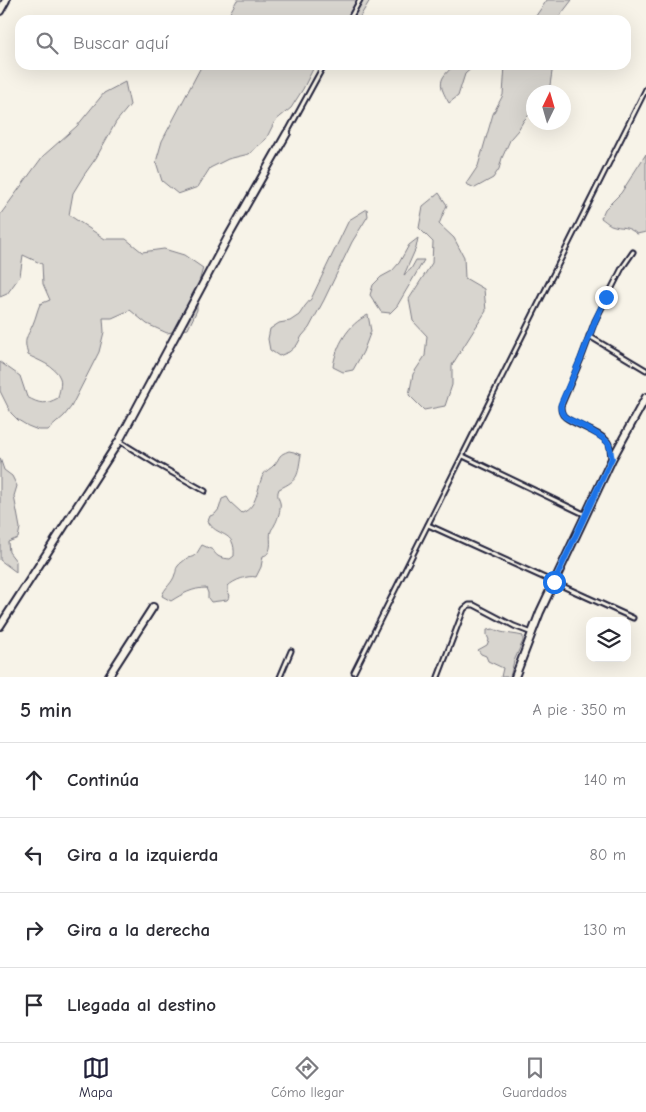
<!DOCTYPE html>
<html lang="es">
<head>
<meta charset="utf-8">
<style>
	:root { --surface:#fff; --page:#f2f2f3; --text:#2b2b33; --muted:#7c7c81; --line:#e1e1e2; --accent:#22223b }
	body { margin:0; font-family:"Comic Neue",sans-serif; background:var(--page); color:var(--text) }
	.controls { position:absolute; right:15px; bottom:15px; display:grid; overflow:hidden; border-radius:10px; box-shadow:0 5px 20px #0002 }
	.controls button { width:45px; height:45px; display:grid; place-items:center; padding:0; border:0; border-bottom:1px solid var(--line); background:var(--surface); color:var(--text); font:25px sans-serif }
	.compass { position:absolute; left:526px; top:85px; width:45px; height:45px; border-radius:50%; background:var(--surface); box-shadow:0 5px 20px #0002; rotate:5deg }
	.stop { position:absolute; width:15px; height:15px; margin:-11px; border:4px solid #1a73e8; border-radius:50%; background:#fff }
	.stop.end { background:#1a73e8; border-color:#fff; box-shadow:0 1px 5px #0008 }
	.list { margin:0; padding:0; list-style:none }
	h2 { display:flex; justify-content:space-between; align-items:center; height:65px; margin:0; padding:0 20px; font-size:21px }
	h2 small { font-size:16px; font-weight:400; color:var(--muted) }
	.list li { display:grid; grid-template-columns:32px 1fr auto; gap:15px; align-items:center; box-sizing:border-box; height:75px; padding:0 20px; border-top:1px solid var(--line) }
	.list b { display:block; font-size:19px; white-space:nowrap }
	.list em { font-size:16px; font-style:normal; color:var(--muted) }
	.icon { flex:none; width:28px; height:28px; fill:none; stroke:currentColor; stroke-width:2; stroke-linecap:round; stroke-linejoin:round }
	.map { position:relative; flex:none; width:646px; height:677px; overflow:hidden }
	.search { position:absolute; background:var(--surface); box-shadow:0 5px 20px #0002; left:15px; right:15px; top:15px; height:55px; display:flex; align-items:center; gap:12px; box-sizing:border-box; padding:0 18px; border-radius:15px; color:var(--muted); font-size:19px }
	.sheet { height:365px; background:var(--surface) }
	nav { display:flex; justify-content:space-around; align-items:center; box-sizing:border-box; height:70px; border-top:1px solid var(--line); background:var(--surface); font-size:14px; color:var(--muted) }
	nav a { display:grid; justify-items:center; gap:2px }
	nav .on { color:var(--accent) }
	.map>svg:first-child { display:block }
</style>
</head>
<body>
<div class="map">
<svg width="646" height="677" viewBox="0 0 646 677">
	<rect width="100%" height="100%" fill="#f7f3e8"/>
	<filter id="ink" filterUnits="userSpaceOnUse"><feTurbulence type="fractalNoise" baseFrequency=".02" numOctaves="2"/><feDisplacementMap in="SourceGraphic" scale="10" xChannelSelector="R" yChannelSelector="G"/><feConvolveMatrix kernelMatrix="1 2 1 2 8 2 1 2 1" color-interpolation-filters="sRGB"/></filter>
	<g filter="url(#ink)">
		<g fill="#d8d5cf" stroke="#7d7c85">
			<path d="M237,0H370L358,20H226Z"/>
			<path d="M547,0H572L562,13L558,20H533Z"/>
			<path d="M202,65H315L303,89L291,108L275,121L266,139L249,154L228,159L210,168L198,187L178,194L162,181L156,162L162,141Z"/>
			<path d="M455,65H492L474,66L465,74L458,96L449,103C438,84 438,79 455,65Z"/>
			<path d="M505,65H553L549,92H534L533,111L524,120L518,130L511,138L502,158L499,169L493,178L475,188L466,184L478,166L493,114L503,95Z"/>
			<path d="M125,82L130,105L116,122L96,158L84,175L73,193L69,215L105,239H126L142,252L164,249L184,255L203,268L197,289V310L188,329L167,333L147,324L130,310L112,318H103L104,332L99,352L71,407L64,416L48,430H38L28,426L18,420L11,413L0,391V362L20,376L27,397C40,404 45,405 58,398C59,392 62,384 60,378C56,366 37,360 28,355C23,338 27,338 33,324C36,317 37,311 40,304L50,300L43,284L42,264L23,255L20,276L7,294L0,297V215L43,156L77,126L104,93Z"/>
			<path d="M646,154V232L637,234C626,225 623,229 611,225C607,223 604,220 601,218L605,209L621,193Z"/>
			<path d="M439,193L447,205L439,224L454,238L464,257L465,278L484,289L486,311L452,365V385L445,406L424,410L409,395L413,374L425,356L427,336L413,321L409,299L432,263L433,242L419,228L423,206Z"/>
			<path d="M367,209L368,216L352,242L324,300L309,328L302,336L297,345L289,352L279,356L270,350L268,339L270,329L279,323L290,321L299,315L305,306L311,299L349,220Z"/>
			<path d="M418,238L416,248L404,275L411,269L416,260H424L397,306L390,313L381,312L370,295L373,285L381,277L392,271L399,263L409,245Z"/>
			<path d="M368,315L371,331L363,352L353,370L343,372L333,367C336,346 348,324 368,315Z"/>
			<path d="M289,451L294,452L301,455C297,476 300,479 279,489C275,498 282,500 280,508C280,512 277,521 275,524C274,527 272,528 271,531C269,537 272,545 269,551C267,555 266,555 263,556L261,567L256,577C248,575 234,580 228,586V591L230,596L227,600L211,602L208,598V593L206,588C193,588 182,594 171,601L162,596C164,588 173,583 175,574C177,570 175,570 178,566C180,563 184,561 187,558C197,557 197,552 202,545L213,550C217,558 222,558 230,559L234,556C236,529 216,538 208,521L210,516L215,514L219,509L222,499L227,497L230,502L242,513C258,507 257,487 263,475C266,470 271,469 275,464C281,456 278,455 289,451Z"/>
			<path d="M0,458L4,470L12,476L17,486L14,496L20,528L18,538L8,542L9,552L16,561V572L0,560Z"/>
			<path d="M493,629C496,630 498,631 501,632C508,634 515,634 523,636V641L514,661L510,677H501L503,668L488,661L486,656L481,654L478,650L487,645L489,640L487,635V630Z"/>
		</g>
		<g fill="none" stroke-linecap="round" stroke-linejoin="round">
			<g stroke="#22223b" stroke-width="7">
				<g id="lane">
					<path d="M349,20L360,0"/>
					<path d="M287,133L324,65"/>
					<path d="M589,336L646,370"/>
					<path d="M119,441L158,465L205,491"/>
					<path d="M463,456L586,515"/>
					<path d="M611,458C610,453 611,446 608,442C599,431 576,426 565,417C561,414 561,410 561,406L581,359L595,321L622,268L633,252"/>
					<path d="M428,525L633,618"/>
					<path d="M354,672L646,89"/>
					<path d="M280,677L291,651"/>
					<path d="M438,677L464,609L469,605H474L514,626L532,633"/>
				</g>
			</g>
			<g stroke="#22223b" stroke-width="10">
				<g id="street">
					<path d="M0,11L6,0"/>
					<path d="M0,626L119,441L228,237L287,133"/>
					<path d="M108,677L153,607"/>
					<path d="M515,677L540,612L612,459L646,397"/>
				</g>
			</g>
			<use href="#lane" stroke="#f7f3e8" stroke-width="3"/>
			<use href="#street" stroke="#f7f3e8" stroke-width="6"/>
		</g>
	</g>
	<g fill="none" stroke-linecap="round" stroke-linejoin="round" filter="url(#ink)">
		<path stroke="#1a73e8" stroke-width="6" d="M554,582L612,458C610,454 611,447 608,443C603,435 574,422 565,417C561,413 560,409 561,404L581,358L595,321L606,297"/>
	</g>
</svg>
<div class="controls">
<button><svg class="icon" aria-label="layers" viewBox="0 0 24 24"><path d="M12 4l9 5-9 5-9-5zM3 14l9 5 9-5"/></svg></button>
</div>
<svg class="compass" viewBox="-18 -18 36 36"><path d="M0-13l5 13h-10z" fill="#e53935"/><path d="M0 13l5-13h-10z" fill="#7c7c81"/></svg>
<div class="stop" style="left:554px;top:582px"></div>
<div class="stop end" style="left:606px;top:297px"></div>
<div class="search"><svg class="icon" aria-label="search" viewBox="0 0 24 24"><circle cx="10" cy="10" r="6"/><path d="M15 15l6 6"/></svg>Buscar aquí</div>
</div>
<section class="sheet">
<h2>5 min<small>A pie · 350 m</small></h2>
<ul class="list">
<li><svg class="icon" aria-label="ahead" viewBox="0 0 24 24"><path d="M12 20V5M6 11l6-6 6 6"/></svg><div><b>Continúa</b></div><em>140 m</em></li>
<li><svg class="icon" aria-label="left" viewBox="0 0 24 24"><path d="M17 20v-9H6M10 6l-5 5 5 5"/></svg><div><b>Gira a la izquierda</b></div><em>80 m</em></li>
<li><svg class="icon" aria-label="right" viewBox="0 0 24 24"><path d="M7 20v-9h11M14 6l5 5-5 5"/></svg><div><b>Gira a la derecha</b></div><em>130 m</em></li>
<li><svg class="icon" aria-label="arrive" viewBox="0 0 24 24"><path d="M6 21V4h12l-3 4 3 4H6"/></svg><div><b>Llegada al destino</b></div></li>
</ul>
</section>
<nav>
<a class="on"><svg class="icon" aria-label="map" viewBox="0 0 24 24"><path d="M3 6l6-2 6 2 6-2v14l-6 2-6-2-6 2zM9 4v14M15 6v14"/></svg>Mapa</a>
<a><svg class="icon" aria-label="directions" viewBox="0 0 24 24"><path d="M12 3l9 9-9 9-9-9zM9 14v-3h6M13 9l2 2-2 2"/></svg>Cómo llegar</a>
<a><svg class="icon" aria-label="saved" viewBox="0 0 24 24"><path d="M7 4h10v16l-5-4-5 4z"/></svg>Guardados</a>
</nav>
</body>
</html>
